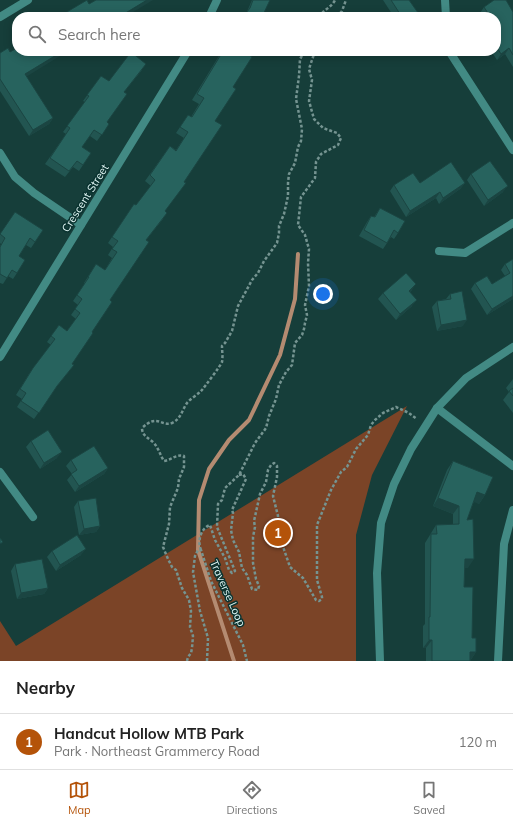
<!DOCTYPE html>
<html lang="en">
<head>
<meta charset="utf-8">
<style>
	:root { --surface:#fff; --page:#f2f2f2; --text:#222; --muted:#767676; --line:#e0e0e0; --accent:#b45309 }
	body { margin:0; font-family:Mulish,sans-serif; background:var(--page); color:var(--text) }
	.you { position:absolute; left:323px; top:294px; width:14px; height:14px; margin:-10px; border:3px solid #fff; border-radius:50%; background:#1a73e8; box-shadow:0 0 0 6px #1a73e833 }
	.badge { display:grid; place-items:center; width:26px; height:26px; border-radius:50%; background:var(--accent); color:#fff; font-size:13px; font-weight:700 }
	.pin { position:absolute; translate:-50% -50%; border:2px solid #fff; box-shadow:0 1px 4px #0006 }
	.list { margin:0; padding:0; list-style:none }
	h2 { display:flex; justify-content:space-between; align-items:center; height:52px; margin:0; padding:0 16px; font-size:17px }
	h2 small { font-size:13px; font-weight:400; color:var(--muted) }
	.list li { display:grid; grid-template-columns:26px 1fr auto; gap:12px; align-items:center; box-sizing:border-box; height:56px; padding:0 16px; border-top:1px solid var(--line) }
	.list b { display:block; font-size:15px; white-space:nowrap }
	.list p { margin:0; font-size:13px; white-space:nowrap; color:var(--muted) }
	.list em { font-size:13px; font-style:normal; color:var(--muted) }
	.icon { flex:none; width:22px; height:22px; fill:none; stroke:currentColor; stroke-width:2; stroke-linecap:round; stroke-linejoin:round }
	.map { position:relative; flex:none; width:513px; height:661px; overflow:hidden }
	.search { position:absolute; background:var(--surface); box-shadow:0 2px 10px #0003; left:12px; right:12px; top:12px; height:44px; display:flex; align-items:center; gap:10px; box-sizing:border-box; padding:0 14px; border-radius:16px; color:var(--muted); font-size:15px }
	.sheet { height:108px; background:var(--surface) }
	nav { display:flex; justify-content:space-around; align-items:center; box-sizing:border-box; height:56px; border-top:1px solid var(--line); background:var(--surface); font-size:11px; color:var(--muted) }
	nav a { display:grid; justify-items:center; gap:2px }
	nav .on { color:var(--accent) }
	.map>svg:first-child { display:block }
</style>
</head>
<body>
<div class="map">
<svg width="513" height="661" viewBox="0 0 513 661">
	<rect width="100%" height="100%" fill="#163e3a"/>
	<path fill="#7b4427" d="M407,406L372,475L356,535V661H0V621L16,646Z"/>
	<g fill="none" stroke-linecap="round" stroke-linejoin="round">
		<path stroke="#b48b71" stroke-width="4" d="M234,661L198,550L199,500L209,469L229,440L249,420L280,355L295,299L298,254"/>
		<g stroke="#759491" stroke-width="2.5" stroke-dasharray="3 2" stroke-linecap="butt">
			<path d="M319,17C323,10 332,7 335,0"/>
			<path d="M337,17L342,11L346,0"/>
			<path d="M239,475L243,474L246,479L232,510L233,513L231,530L233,540L239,552L242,568L247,575L252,589L258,590L259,586L256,579L253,563V537L255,527L254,521L260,494L266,482L268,470L271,465L274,463L277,466V477L273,496L278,516V532L290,567L303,578L316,600L319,601L322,599V597L317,580V525L331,490L341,472L347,467L356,449L368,435L371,425L375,420L383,413L396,407L409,413L417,419"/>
			<path d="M201,550C197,541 201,528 210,525L215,540L225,558L229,570L232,573L235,571L217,527L218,504L222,500L225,488L239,475L255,443L266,428L269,416L276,399L279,385L286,372L292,365L295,343L302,335L304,329L305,323L307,315L305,305L309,286L308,263L309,249L305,235L298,225L301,197L315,178L316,162L321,154L338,145L341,138L337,133L323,128L314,119L309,101L312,80L309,69L315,51"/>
			<path d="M187,661L188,657L191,653L192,648L193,636L190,627L191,611L189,600L182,588L176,570L172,567L168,559L163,547L169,524L170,507L178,488L179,479L184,467V456C176,454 171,460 164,461C160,455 159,449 154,443C149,438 142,436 142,428C158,413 161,427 172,423C181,419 182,410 187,403C190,399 197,395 201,391C204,388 221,365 222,362C223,357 222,351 222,346L225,343L232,331L238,306L252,280L258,273L264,261L277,243L279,233V226L284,214L288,196V183L289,174L295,163L298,147L301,141L302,129L296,99L299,76L300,59L305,51"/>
			<path d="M207,661L208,638L200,611L193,572L195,556L198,550H201L211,581L243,645L247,661"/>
		</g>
		<g stroke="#428a84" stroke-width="8">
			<path d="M445,0L446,17"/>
			<path d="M0,17L28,0"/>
			<path d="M209,17L217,0"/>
			<path d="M449,51L513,150"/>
			<path d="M0,153L15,177L34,193L81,225"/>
			<path d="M439,251L465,253L513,223"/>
			<path d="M0,357L188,51"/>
			<path d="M437,408L513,466"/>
			<path d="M0,472L33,517"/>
			<path d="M380,661L377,573L381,523L394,484L411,449L437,408L466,378L513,347"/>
			<path d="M498,661L504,544L513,510"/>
		</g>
	</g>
	<g fill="#225551">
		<path d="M252,0H270L246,14Z"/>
		<path d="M383,0H409L421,17H394Z"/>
		<path d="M484,7L513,12V67L505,54L497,60L491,51H496V17H482L480,13Z"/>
		<path d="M222,51H243L233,87L215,121L184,182L165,211L163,219L146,240L72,364L74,365L54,390L34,419L17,407L22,399L16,395L29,374L51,345L47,342L59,325L67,331L76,319L71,315L78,305L73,301L85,283H84L96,264L105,270L112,258L108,255L113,247L108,243L134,204L136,205L151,186L145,181L170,146L176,150L184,138L176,133L188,115L191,117L199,104L192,100Z"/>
		<path d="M0,53L26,76L53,118L49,124L29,136L0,91Z"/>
		<path d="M142,70L124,92L107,122L109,124L97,141L90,136L82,147L91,153L79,171L73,167L65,177L45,164L66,134L63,132L85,102L83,101L101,76L109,81Z"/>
		<path d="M471,174L503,192L484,206L467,180Z"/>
		<path d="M420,183H465L460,189L439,204L436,198L406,217L390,191L394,185Z"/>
		<path d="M380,208L398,233L394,239L391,237L383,249L359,236L367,222L371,216L374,217Z"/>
		<path d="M43,230L31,248L26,245L19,256L17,273L13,279L8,276L3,284L0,283V246L1,244L0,243V234Z"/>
		<path d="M513,259V299L487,315L471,289L475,283L492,284L505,276L501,270L505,264Z"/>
		<path d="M412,290L410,292L412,306L396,320L378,299L383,293Z"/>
		<path d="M450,294L463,326L437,331L432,307L437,301L446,299Z"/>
		<path d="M513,379V413L503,400L509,392L506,388Z"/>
		<path d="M31,441L57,458L40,469L26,447Z"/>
		<path d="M71,460L108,468L104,474L75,492L67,480L72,474L66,466Z"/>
		<path d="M453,461L485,495L479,504L474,501L467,520L468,568H465L464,587L472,638L476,652L470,661H426V648H423V626L425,624V543L436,525L453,524V514L433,506L447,470Z"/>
		<path d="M78,501L100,526L96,532L79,535L74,507Z"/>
		<path d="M52,551L81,555L56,571L47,557Z"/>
		<path d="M15,564L48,588L44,594L17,599L11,571Z"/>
	</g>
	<g fill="#1b4542">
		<path d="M147,0H153L125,17H119Z"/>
		<path d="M509,48L505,54L497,60L501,54Z"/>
		<path d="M63,51H68L21,80L25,74Z"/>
		<path d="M53,118L49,124L29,136L33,130Z"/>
		<path d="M465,183L460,189L439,204L443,198Z"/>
		<path d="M508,186L503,192L484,206L488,200Z"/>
		<path d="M440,192L436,198L406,217L410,211Z"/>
		<path d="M416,284L412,290L405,297L409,291Z"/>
		<path d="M513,296V299L487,315L492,309Z"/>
		<path d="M417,300L412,306L396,320L400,314Z"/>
		<path d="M467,320L463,326L437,331L441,325Z"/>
		<path d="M62,452L57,458L40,469L44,463Z"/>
		<path d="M108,468L104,474L75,492L79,486Z"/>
		<path d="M477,492L485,495L479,504L471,501Z"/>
		<path d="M438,498L459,506L453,514L433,506Z"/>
		<path d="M100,526L96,532L79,535L84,529Z"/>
		<path d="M86,549L81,555L56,571L60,565Z"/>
		<path d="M465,559H474L468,568H459Z"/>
		<path d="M48,588L44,594L17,599L21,593Z"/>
		<path d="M429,640H432L426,648H423Z"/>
		<path d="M470,652H476L470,661Z"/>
	</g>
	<g fill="#27635e" stroke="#1b4542">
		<path d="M87,0L89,4L96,0H147L119,17H61L60,16Z"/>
		<path d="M253,0H270L262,17H243L250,8Z"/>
		<path d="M391,0H409L421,17H395L400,14Z"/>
		<path d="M494,0H506L513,12V55L509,48L501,54L496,46V17H486L489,15L484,7Z"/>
		<path d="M8,48L10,52L17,48V51H63L25,74L53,118L33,130L0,79V53Z"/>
		<path d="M223,51H243L252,57L233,87L236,89L215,121L222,125L184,182L186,183L165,211L167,213L146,240L149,242L110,300L112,302L92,332L93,333L72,364L74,365L57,386L39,413L21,401L26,393L20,389L33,368L55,339L51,336L59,325L67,331L80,313L75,309L82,299L77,295L89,277H88L96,264L105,270L117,252L112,249L118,241L112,237L134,204L136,205L155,180L150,175L170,146L176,151L188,132L180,127L188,115L192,117L204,98L197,94Z"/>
		<path d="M131,52L146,64L124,92L127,94L107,122L109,124L102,135L94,130L82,147L91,153L83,165L77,161L69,171L50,158L70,128L67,126L89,96L87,95L101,76L109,81Z"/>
		<path d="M490,161L508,186L488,200L471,174Z"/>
		<path d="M451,162L465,183L443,198L440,192L410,211L394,185L413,173L420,183Z"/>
		<path d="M380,208L405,221L398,233L394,230L387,243L364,230L371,216L375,217Z"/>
		<path d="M15,212L43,230L35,242L30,238L19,256L25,260L17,273L12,270L7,278L0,274V247L5,238L0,234Z"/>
		<path d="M513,259V296L492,309L475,283L487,276L492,284L510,273L505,264Z"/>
		<path d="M406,273L416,284L409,291L417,300L400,314L383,293Z"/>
		<path d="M462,291L467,320L441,325L437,301L451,299L450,294Z"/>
		<path d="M513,388V396L509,391Z"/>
		<path d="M48,430L62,452L44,463L31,441Z"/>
		<path d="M94,446L108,468L79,486L71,474L77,470L71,460Z"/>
		<path d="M453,461L493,477L485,495L477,492L467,520L473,519L474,559H465L464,587H473L472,638H476V652H470V661H432V640H429V617H430L431,534H437L436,525L459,524V506L438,498Z"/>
		<path d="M96,498L100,526L84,529L78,501Z"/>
		<path d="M77,535L86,549L60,565L52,551Z"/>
		<path d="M0,538L3,542L0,544Z"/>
		<path d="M42,559L48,588L21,593L15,564Z"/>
	</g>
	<g text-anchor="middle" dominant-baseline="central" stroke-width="3" stroke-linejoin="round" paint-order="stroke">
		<g font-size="11" fill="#e2f7f5" stroke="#0a3330">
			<text transform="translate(85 198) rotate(-58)">Crescent Street</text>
			<text transform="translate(228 593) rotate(66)">Traverse Loop</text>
		</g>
	</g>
</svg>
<div class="you"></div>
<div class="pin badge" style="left:278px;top:533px">1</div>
<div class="search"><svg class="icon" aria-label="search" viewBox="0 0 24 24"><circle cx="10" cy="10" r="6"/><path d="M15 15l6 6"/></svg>Search here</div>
</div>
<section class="sheet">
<h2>Nearby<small></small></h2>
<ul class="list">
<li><span class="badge">1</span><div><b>Handcut Hollow MTB Park</b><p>Park · Northeast Grammercy Road</p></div><em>120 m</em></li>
</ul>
</section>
<nav>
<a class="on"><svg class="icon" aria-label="map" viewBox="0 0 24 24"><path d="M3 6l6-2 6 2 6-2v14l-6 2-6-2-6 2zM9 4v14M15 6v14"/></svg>Map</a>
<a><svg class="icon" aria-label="directions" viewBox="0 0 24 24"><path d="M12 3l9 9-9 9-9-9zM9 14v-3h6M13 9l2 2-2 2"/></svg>Directions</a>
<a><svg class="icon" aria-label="saved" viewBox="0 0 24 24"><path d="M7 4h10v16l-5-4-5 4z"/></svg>Saved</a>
</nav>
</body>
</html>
